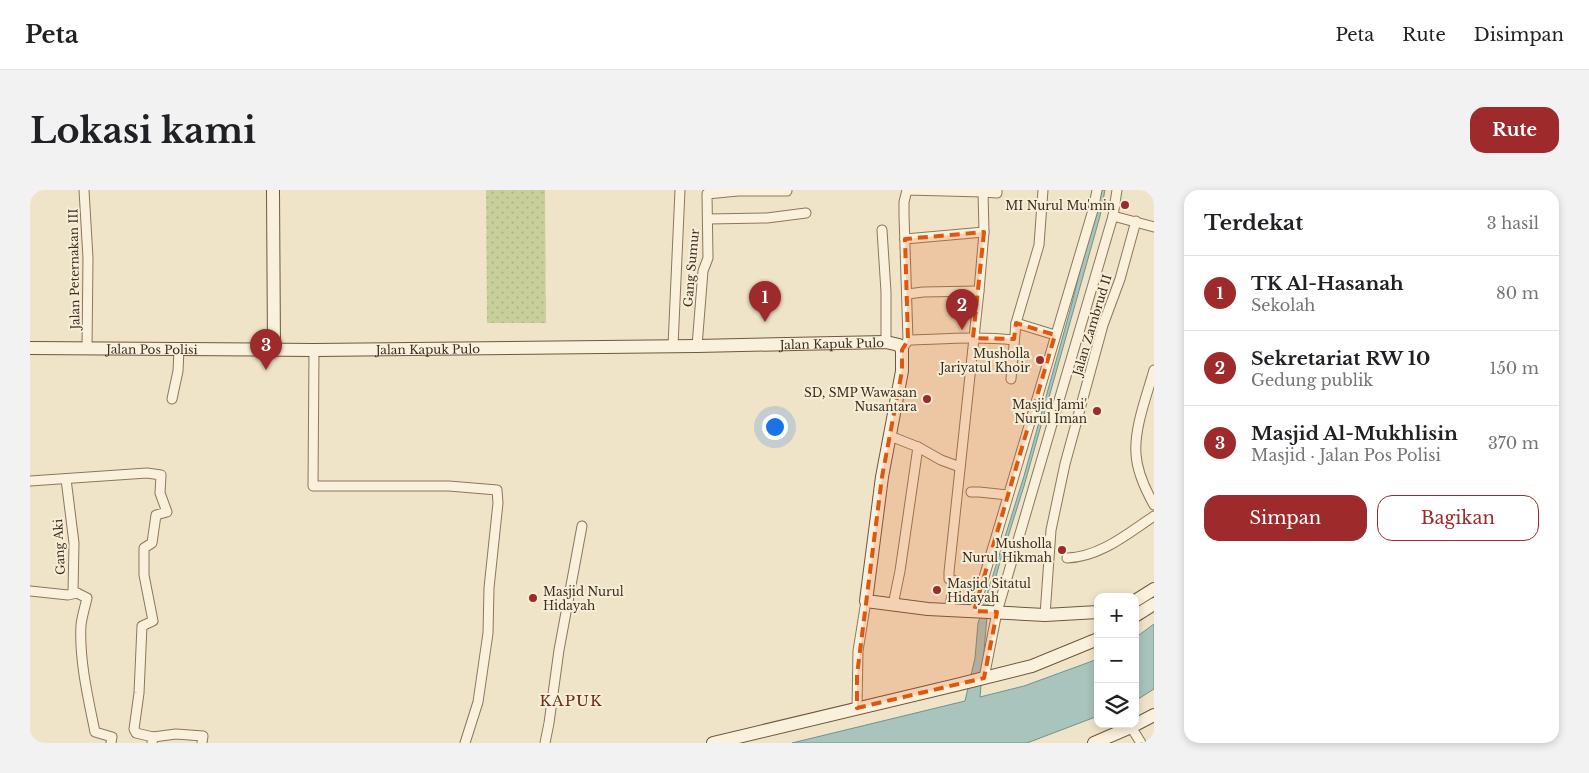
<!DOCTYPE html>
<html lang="id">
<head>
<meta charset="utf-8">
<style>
	:root { --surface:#fff; --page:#f2f2f2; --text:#202124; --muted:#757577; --line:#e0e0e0; --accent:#9e2a2b }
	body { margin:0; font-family:"Libre Baskerville",serif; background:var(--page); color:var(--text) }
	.controls { position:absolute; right:15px; bottom:15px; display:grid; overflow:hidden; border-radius:10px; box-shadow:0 2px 8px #0003 }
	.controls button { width:45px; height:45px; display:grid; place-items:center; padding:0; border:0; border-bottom:1px solid var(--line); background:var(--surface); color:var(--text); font:25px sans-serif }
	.you { position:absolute; left:744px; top:236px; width:18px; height:18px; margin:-12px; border:4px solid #fff; border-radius:50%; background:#1a73e8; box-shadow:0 0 0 8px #1a73e833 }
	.badge { display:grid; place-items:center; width:32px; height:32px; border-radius:50%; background:var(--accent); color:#fff; font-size:16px; font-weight:700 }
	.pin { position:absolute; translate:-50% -41px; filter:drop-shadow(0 1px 2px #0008) }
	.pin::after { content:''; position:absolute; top:26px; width:18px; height:15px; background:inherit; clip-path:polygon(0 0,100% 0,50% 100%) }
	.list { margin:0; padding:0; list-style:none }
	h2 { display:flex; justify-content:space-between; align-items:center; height:65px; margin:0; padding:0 20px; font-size:21px }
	h2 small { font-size:16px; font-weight:400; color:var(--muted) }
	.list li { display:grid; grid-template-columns:32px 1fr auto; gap:15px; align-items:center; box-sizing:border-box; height:75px; padding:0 20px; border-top:1px solid var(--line) }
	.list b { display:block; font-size:19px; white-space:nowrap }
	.list p { margin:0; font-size:16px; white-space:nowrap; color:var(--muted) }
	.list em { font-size:16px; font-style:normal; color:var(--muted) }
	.actions { display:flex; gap:10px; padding:15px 20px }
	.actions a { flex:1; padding:11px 0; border:1px solid var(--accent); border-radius:15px; text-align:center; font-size:18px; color:var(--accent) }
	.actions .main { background:var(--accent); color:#fff }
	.icon { flex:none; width:28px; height:28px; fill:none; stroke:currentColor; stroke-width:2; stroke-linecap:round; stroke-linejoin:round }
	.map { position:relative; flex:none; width:1124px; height:553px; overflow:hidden; border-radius:15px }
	header { display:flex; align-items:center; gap:30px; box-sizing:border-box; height:70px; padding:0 25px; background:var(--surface); border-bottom:1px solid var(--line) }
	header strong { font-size:24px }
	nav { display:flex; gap:28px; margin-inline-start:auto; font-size:18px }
	.intro { display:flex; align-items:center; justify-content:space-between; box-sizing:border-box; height:120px; padding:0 30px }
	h1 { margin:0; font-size:35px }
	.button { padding:12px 22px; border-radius:15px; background:var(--accent); color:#fff; font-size:18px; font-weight:700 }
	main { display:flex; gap:30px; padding:0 30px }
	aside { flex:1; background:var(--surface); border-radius:15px; box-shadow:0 2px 8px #0003 }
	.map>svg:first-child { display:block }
</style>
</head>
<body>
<header>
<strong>Peta</strong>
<nav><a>Peta</a><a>Rute</a><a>Disimpan</a></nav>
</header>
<div class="intro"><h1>Lokasi kami</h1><a class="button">Rute</a></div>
<main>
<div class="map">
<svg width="1124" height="553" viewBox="0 0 1124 553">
	<defs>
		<pattern id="grass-dots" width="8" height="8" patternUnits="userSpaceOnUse" patternTransform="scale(1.25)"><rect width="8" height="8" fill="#c9cf9b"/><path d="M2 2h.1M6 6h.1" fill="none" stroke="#aeb285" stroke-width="1.8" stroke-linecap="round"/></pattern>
	</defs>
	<rect width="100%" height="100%" fill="#f0e4c8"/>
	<path fill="url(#grass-dots)" d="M456,0H515L516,133H457Z"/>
	<g fill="#a9c4bc" stroke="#6f938a">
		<path d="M1070,0H1075L1070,26L994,296L970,372L958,415L950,507L994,496L1068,469V526L997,553H762L935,511L945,468L948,433L994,286L1041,117Z"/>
		<path d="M1124,434V499L1105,511V448Z"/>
	</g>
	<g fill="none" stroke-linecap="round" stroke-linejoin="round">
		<g stroke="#8d765c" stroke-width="11">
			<g id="street">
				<path d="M54,0L58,68L57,158"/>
				<path d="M1083,26L1124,37"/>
				<path d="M678,29L737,28L776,23"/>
				<path d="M852,40L856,102V152"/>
				<path d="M875,49L954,42"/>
				<path d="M878,104L893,102L949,101"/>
				<path d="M986,133L1025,145"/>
				<path d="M878,150C913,149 949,146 984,150"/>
				<path d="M643,156L650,0"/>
				<path d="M667,156L673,81L678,68L677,4L708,1H757V0"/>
				<path d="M284,160L283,296H419L467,300L468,313L459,398L458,443L448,512L435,553"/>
				<path d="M872,160L878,150L874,25V12L877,0L953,2"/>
				<path d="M1124,180C1117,205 1104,238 1106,264C1107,282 1115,299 1124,315"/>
				<path d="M981,189L986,133L1009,55L1013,0"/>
				<path d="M142,209L148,181L149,159"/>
				<path d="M860,246L888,257L911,270L930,277"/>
				<path d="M36,289L44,353L43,401L57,408C55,417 52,426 51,435C49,469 58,508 65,542L82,547L81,553"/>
				<path d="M0,291L117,283L131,285L130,303L137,322L126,325L122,353L114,358V385L123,431L112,436L109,503L104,539L106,543L123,547L122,553"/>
				<path d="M941,302H949L978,305"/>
				<path d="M1037,368C1070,367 1097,344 1124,326"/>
				<path d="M0,401L38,405L47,403"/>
				<path d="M863,415L870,381L888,257"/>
				<path d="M919,420L925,391L919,389V382L949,101L954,42L953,2L967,3V0"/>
				<path d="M944,421L1063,20L1067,0"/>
				<path d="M1015,425L1021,340L1035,274L1073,135L1090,89L1106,31"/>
				<path d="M954,488L967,422L1083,26L1087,0"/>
				<path d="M827,518L828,461L836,411"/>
				<path d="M1101,537L1111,553"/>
				<path d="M123,547L146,544L173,546L172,553"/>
				<path d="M515,553L519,533L529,460L552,336"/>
			</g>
		</g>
		<g stroke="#6f573f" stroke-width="14">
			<g id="secondary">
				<path d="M243,0L244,160"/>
				<path id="s1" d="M0,158L284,160L667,156L856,152L869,155L872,160V181L852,287L836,411L898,419L1015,425L1068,422"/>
				<path d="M1105,411L1124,399"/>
				<path d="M1105,426L1124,414"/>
				<path d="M683,553L926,495L1002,476L1068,449"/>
				<path d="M1064,553L1101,537L1124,525"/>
			</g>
		</g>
		<use href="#street" stroke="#faf1dc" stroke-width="9"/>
		<use href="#secondary" stroke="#faf1dc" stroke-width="12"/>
	</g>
	<path fill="#df570d" fill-opacity="0.2" stroke="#df570d" stroke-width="4" stroke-dasharray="10 6" stroke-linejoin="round" d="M954,42L943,148L984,149L986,133L1025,145L944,421L967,422L954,488L827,518V485L852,287L872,181V160L878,150L875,49Z"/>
	<g fill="#9e2a2b" stroke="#f7eed8" stroke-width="2">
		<circle cx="1095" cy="15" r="5"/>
		<circle cx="1010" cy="170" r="5"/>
		<circle cx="897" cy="209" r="5"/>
		<circle cx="1067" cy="221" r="5"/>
		<circle cx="1032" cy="360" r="5"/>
		<circle cx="907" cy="400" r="5"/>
		<circle cx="503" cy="408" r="5"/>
	</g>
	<g text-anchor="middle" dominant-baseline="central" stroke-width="4" stroke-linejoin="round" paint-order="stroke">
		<g font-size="12" fill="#3d2e20" stroke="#f7eed8" text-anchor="end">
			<text x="1085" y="15">MI Nurul Mu'min</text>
			<text x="1000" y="163">Musholla<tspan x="1000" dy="14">Jariyatul Khoir</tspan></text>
			<text x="887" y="202">SD, SMP Wawasan<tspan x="887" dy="14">Nusantara</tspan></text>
			<text x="1057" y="214">Masjid Jami'<tspan x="1057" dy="14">Nurul Iman</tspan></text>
			<text x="1022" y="353">Musholla<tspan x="1022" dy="14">Nurul Hikmah</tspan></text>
			<text x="917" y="393" text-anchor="start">Masjid Sitatul<tspan x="917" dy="14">Hidayah</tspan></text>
			<text x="513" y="401" text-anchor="start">Masjid Nurul<tspan x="513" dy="14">Hidayah</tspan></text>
		</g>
		<g font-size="12" fill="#3d2e20" stroke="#f7eed8">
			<text transform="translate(661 78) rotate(-85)">Gang Sumur</text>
			<text transform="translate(44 79) rotate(-91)">Jalan Peternakan III</text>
			<text transform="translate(1062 135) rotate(-73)">Jalan Zambrud II</text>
			<text stroke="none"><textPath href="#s1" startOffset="802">Jalan Kapuk Pulo</textPath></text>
			<text stroke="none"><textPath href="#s1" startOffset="122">Jalan Pos Polisi</textPath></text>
			<text stroke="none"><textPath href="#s1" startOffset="398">Jalan Kapuk Pulo</textPath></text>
			<text transform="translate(29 357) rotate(-93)">Gang Aki</text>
		</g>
		<g font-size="15" letter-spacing="1" fill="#6b2e1e" stroke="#f7eed8">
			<text x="541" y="510">KAPUK</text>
		</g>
	</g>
</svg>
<div class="controls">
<button>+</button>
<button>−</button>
<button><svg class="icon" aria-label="layers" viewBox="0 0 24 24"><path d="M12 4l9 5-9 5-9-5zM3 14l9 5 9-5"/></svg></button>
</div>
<div class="you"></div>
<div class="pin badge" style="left:735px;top:132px">1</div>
<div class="pin badge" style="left:932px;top:140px">2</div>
<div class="pin badge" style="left:236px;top:180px">3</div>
</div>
<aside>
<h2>Terdekat<small>3 hasil</small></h2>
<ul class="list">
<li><span class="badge">1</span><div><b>TK Al-Hasanah</b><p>Sekolah</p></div><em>80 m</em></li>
<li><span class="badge">2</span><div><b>Sekretariat RW 10</b><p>Gedung publik</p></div><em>150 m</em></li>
<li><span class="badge">3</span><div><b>Masjid Al-Mukhlisin</b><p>Masjid · Jalan Pos Polisi</p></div><em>370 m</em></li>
</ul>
<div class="actions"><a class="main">Simpan</a><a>Bagikan</a></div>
</aside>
</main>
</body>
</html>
